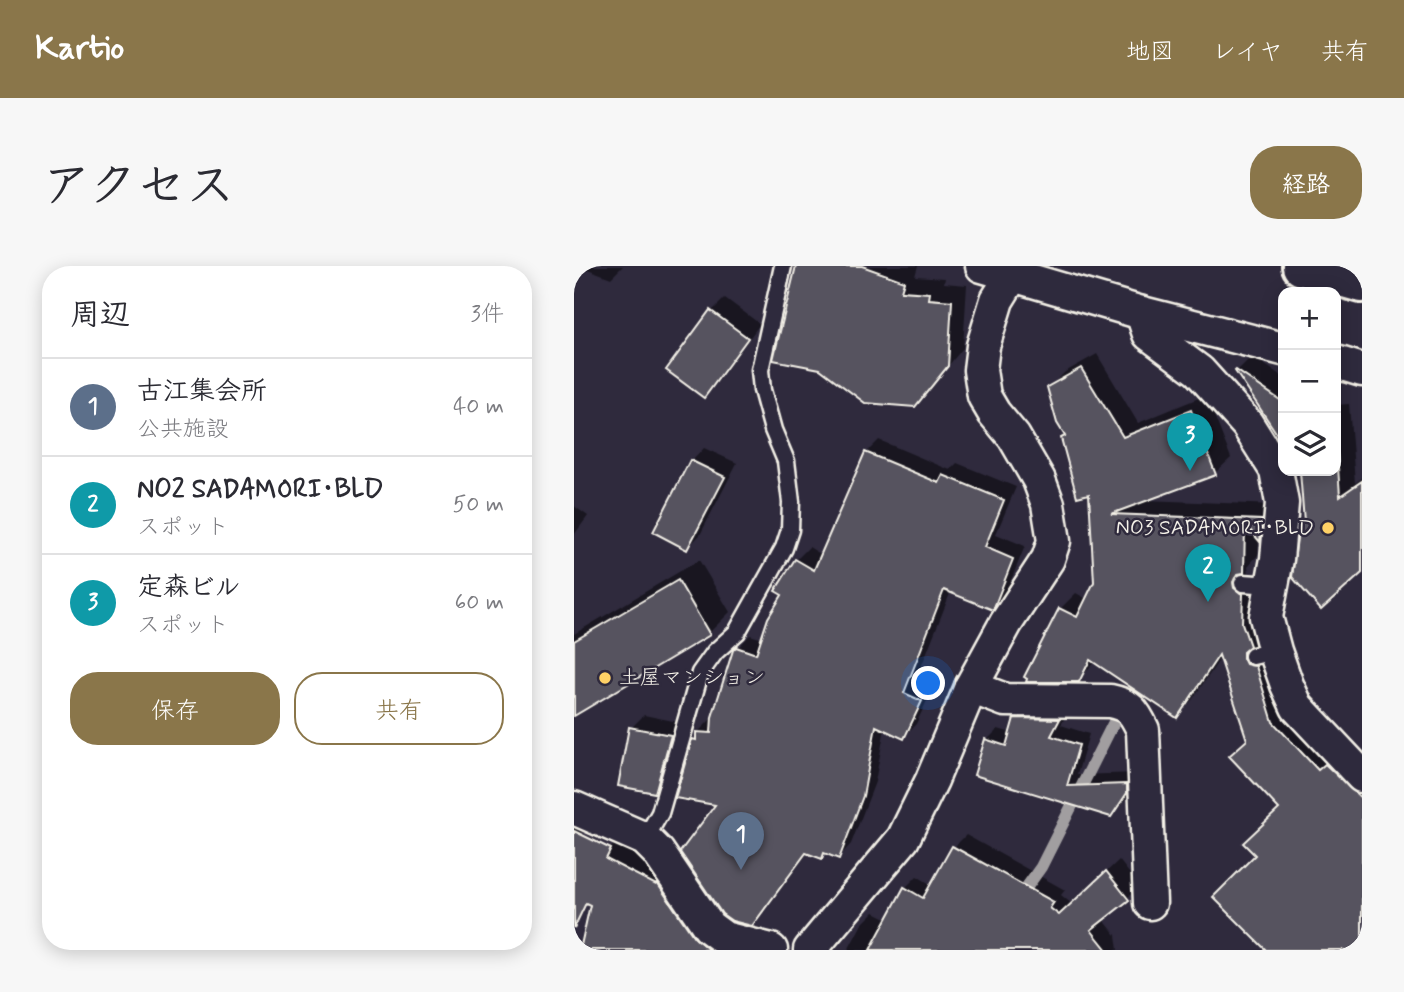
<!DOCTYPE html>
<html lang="ja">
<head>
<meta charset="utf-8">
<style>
	:root { --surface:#fff; --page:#f7f7f7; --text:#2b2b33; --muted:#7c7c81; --line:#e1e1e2; --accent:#8a764a }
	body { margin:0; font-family:Mynerve,"Klee One",sans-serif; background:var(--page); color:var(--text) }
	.controls { position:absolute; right:21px; top:21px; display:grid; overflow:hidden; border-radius:14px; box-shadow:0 4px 18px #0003 }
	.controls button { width:63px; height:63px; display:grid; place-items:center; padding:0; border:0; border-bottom:2px solid var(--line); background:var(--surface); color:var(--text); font:35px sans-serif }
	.you { position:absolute; left:355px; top:418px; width:24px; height:24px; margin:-18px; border:5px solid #fff; border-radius:50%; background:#1a73e8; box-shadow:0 0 0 10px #1a73e833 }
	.badge { display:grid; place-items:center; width:46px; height:46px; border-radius:50%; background:var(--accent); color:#fff; font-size:23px; font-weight:700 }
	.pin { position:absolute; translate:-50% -58px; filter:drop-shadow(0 2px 4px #0008) }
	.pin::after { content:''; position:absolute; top:37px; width:24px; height:21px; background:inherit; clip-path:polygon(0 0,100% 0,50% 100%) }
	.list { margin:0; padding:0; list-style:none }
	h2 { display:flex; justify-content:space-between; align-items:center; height:91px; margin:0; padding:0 28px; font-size:30px }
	h2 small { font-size:23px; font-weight:400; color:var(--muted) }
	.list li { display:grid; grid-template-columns:46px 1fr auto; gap:21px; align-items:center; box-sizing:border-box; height:98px; padding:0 28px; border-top:2px solid var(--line) }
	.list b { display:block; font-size:26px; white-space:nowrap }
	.list p { margin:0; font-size:23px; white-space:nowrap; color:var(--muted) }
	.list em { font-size:23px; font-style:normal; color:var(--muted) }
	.actions { display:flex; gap:14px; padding:21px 28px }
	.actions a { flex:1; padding:16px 0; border:2px solid var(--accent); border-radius:28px; text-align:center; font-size:24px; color:var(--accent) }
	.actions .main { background:var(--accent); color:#fff }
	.icon { flex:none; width:38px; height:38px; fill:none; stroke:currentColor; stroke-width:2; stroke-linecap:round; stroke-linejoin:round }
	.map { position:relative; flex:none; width:788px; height:684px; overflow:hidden; border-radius:28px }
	header { display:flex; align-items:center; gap:42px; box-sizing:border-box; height:98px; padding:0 35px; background:var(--accent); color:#fff }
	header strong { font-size:33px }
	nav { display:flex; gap:38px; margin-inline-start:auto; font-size:24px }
	.intro { display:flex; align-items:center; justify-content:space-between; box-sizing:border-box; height:168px; padding:0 42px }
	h1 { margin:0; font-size:49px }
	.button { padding:18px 32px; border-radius:28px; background:var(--accent); color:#fff; font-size:24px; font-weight:700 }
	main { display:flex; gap:42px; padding:0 42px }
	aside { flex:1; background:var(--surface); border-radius:28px; box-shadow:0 4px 18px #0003 }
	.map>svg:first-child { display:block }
</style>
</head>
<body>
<header>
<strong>Kartio</strong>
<nav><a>地図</a><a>レイヤ</a><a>共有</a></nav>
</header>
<div class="intro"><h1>アクセス</h1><a class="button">経路</a></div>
<main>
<aside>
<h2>周辺<small>3件</small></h2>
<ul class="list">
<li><span class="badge" style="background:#5c6f8a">1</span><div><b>古江集会所</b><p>公共施設</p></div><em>40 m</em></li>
<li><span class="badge" style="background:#0f9aa8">2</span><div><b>NO2 SADAMORI･BLD</b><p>スポット</p></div><em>50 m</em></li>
<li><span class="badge" style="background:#0f9aa8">3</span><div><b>定森ビル</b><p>スポット</p></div><em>60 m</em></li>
</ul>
<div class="actions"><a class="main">保存</a><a>共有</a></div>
</aside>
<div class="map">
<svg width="788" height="684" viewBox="0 0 788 684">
	<rect width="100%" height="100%" fill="#2f2a3d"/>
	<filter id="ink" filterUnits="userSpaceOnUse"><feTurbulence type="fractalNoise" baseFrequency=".0143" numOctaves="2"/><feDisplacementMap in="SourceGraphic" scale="14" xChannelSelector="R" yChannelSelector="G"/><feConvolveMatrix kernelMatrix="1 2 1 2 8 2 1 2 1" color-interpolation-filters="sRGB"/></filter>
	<g filter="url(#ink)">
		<g fill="#0007">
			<path d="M6,0H49L37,12Z"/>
			<path d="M221,0H344L341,10L371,12L370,17L393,19L389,82L356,122L340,139L220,11Z"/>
			<path d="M151,32L186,58L142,117L130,130L94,103L138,45Z"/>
			<path d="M523,88L564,157L632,129L657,192L641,207L570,234L703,239L701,258L685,274L684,289L674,300L675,307L684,312V369L788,504V669L773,684H695L642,631L683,589L707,543L674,474L648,390L618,434L603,449L521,395L504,415L486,343L502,327L513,333L522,316L517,225L492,169L475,122L491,106Z"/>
			<path d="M678,90L709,111V176L663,105Z"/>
			<path d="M775,138L781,217L788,212V304L747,342L726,256L731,252L728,205H762V139Z"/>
			<path d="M305,174L376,204L383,197L442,221L422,268L451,280L431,329L418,342L377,325L342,414L359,422L342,458L329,471L311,462L301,516L277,578L265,591L252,586L247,591L234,586L190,645L177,658L144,538L120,474L124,466L137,453H139L161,385L176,369L189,373L210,329L203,325L222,294L235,281L248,289L292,187Z"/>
			<path d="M130,182L163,197L126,269L113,282L81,265L118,195Z"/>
			<path d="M0,240L14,250L0,269Z"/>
			<path d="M125,294L156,346L135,367L0,448V368Z"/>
			<path d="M453,442H496L487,459L515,468L503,509L563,507L564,514L548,538L536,549L413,474L424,463L438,467L442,453Z"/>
			<path d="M70,449L109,457L93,513L80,526L57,462Z"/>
			<path d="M0,545L16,552L0,580Z"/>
			<path d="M392,569L491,624L487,629L498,638L545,594L566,621L529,653L542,669L544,684H274L288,658L300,646L314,653L331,622L343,610L358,619L380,581Z"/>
			<path d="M42,577L97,606L134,657L189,684H8L27,591Z"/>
		</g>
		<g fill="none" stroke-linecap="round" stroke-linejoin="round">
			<path stroke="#a19ea0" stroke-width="12" d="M445,632L467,601L541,454"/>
		</g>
		<g fill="#56525f" stroke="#f4f1e8" stroke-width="2">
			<path d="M222,0H288L330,15L327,25L356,27L355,33L378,35L374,100L341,141L291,137L246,103L199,94Z"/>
			<path d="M136,44L174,72L130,132L92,104Z"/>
			<path d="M507,102L549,171L617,144L642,209L537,248L688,254L686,276L671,258L670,307L664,308L659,316L660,322L669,328L668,357L676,380L669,386V392L672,398L682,400L699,456L744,504L751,498L788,533V684H692L639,631L681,589L669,577L705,543L655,490L673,474L645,389L603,452L516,394L505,416H452L453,413L450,411L485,342L503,351L520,316L515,228L503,231L487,172L491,170L483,157L473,121Z"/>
			<path d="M662,104L709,136V177L661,105Z"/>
			<path d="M762,172L766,230L788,215V307L747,344L718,311L725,256H730L726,205H762Z"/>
			<path d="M291,186L365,217L369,209L430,234L411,281L439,293L419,344L370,324L330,427L348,435L330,473L302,460L289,530L265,593L250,587L248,593L232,587L178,660L158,655L148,648L106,586L141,539L101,532L118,473L122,474V466L137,467L138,451L159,384L162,381L182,388L194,352L208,329L201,325L221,293L240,304Z"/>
			<path d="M116,194L151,211L113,284L79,266Z"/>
			<path d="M104,314L136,369L0,450V375Z"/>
			<path d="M440,452L486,453L477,470L505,479L493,520L553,518V527L537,551L400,509L411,473L432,480Z"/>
			<path d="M55,461L97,469L81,527L44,520Z"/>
			<path d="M0,565L37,583L32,593L82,619L83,617L120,671L135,684H6L16,639L12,637L0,662Z"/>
			<path d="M378,580L480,636L476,642L485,649L532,605L555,634L517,664L533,684H296L330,621L349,632Z"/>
		</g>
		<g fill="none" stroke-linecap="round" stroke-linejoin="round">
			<g stroke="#f4f1e8" stroke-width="21">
				<g id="service">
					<path d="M669,317L698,319"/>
					<path d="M679,390L701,385"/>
					<path d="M71,573L86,547L126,407L141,386L163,366L210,282L216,264L217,236L212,195L199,164L188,124L186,104L209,0"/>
				</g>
			</g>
			<g stroke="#f4f1e8" stroke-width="37">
				<g id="minor">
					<path d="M408,0L568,47L709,83"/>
					<path d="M568,47L575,68L625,105L673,158L702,204L708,237L703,293L692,351L701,385L713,419L723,441L788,510"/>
					<path d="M762,96L788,104"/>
					<path d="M397,421L431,434L536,435C556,439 560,445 569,464L576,637"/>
					<path d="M0,542L71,573L84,586L135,661L150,672L197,684"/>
					<path d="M236,684L329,573L358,514L397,421L432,357L474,293L480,275L474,238L465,214L440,171L420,147L410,130L406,104L409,80L423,34L444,0"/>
				</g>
			</g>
			<g stroke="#f4f1e8" stroke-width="44">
				<path id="motorway" d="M728,0L788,17"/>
			</g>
			<use href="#service" stroke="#2f2a3d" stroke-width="16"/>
			<use href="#minor" stroke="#2f2a3d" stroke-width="32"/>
			<use href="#motorway" stroke="#2f2a3d" stroke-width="38"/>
		</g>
	</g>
	<g fill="#ffd166" stroke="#2f2a3d" stroke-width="2.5">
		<circle cx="754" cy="262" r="7"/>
		<circle cx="31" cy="412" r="7"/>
	</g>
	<g text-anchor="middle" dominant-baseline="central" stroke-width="5" stroke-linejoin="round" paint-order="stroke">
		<g font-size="21" fill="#f4f1e8" stroke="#2f2a3d" text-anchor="end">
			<text x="740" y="262">NO3 SADAMORI･BLD</text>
			<text x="45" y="412" text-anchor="start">土屋マンション</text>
		</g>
	</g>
</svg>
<div class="controls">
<button>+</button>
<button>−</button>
<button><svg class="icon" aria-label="layers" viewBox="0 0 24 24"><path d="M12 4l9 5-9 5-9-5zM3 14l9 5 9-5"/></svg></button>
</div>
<div class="you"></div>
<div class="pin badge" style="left:167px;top:604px;background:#5c6f8a">1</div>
<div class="pin badge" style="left:634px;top:336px;background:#0f9aa8">2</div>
<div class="pin badge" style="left:616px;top:205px;background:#0f9aa8">3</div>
</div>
</main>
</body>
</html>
